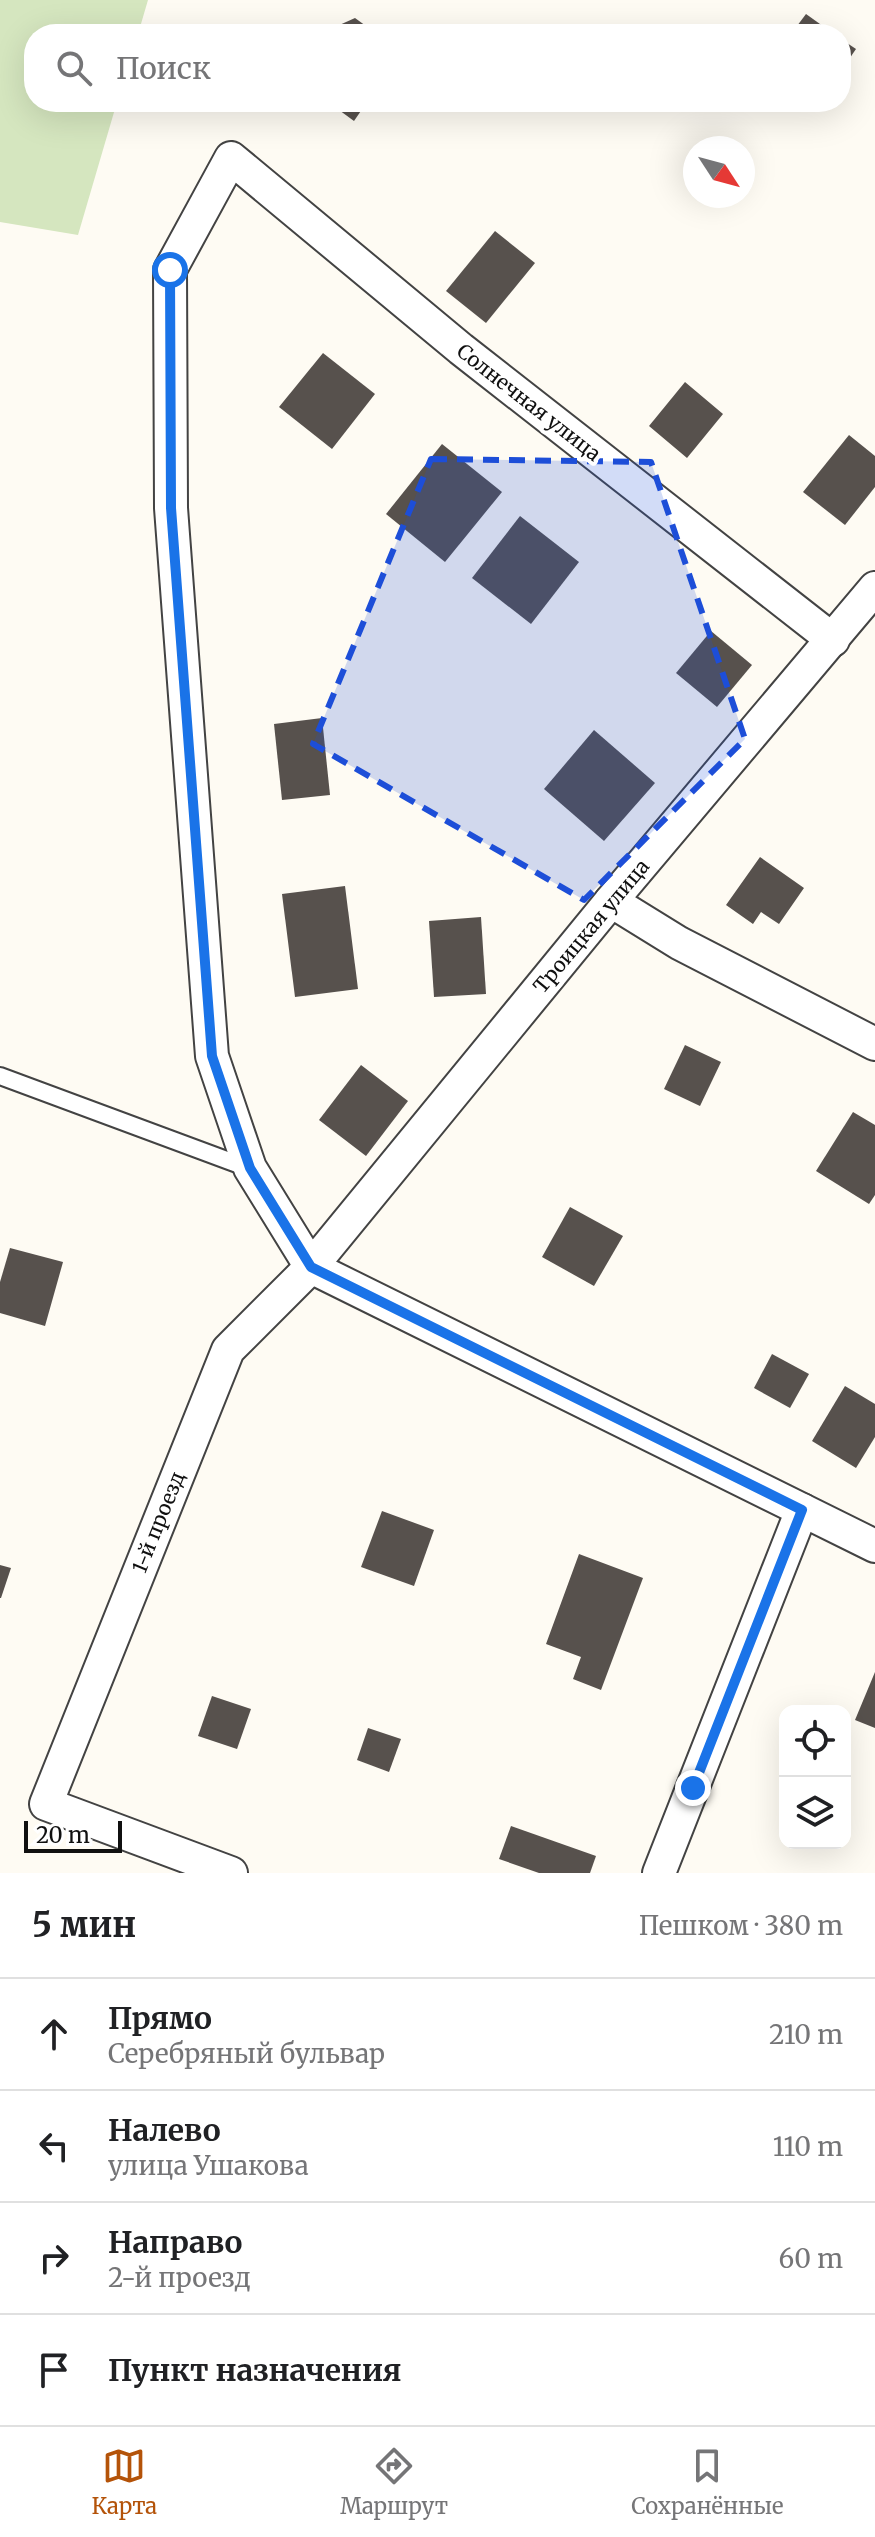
<!DOCTYPE html>
<html lang="ru">
<head>
<meta charset="utf-8">
<style>
	:root { --surface:#fff; --page:#f6f6f6; --text:#202124; --muted:#757577; --line:#e0e0e0; --accent:#b45309 }
	body { margin:0; font-family:Merriweather,serif; background:var(--page); color:var(--text) }
	.controls { position:absolute; right:24px; bottom:24px; display:grid; overflow:hidden; border-radius:16px; box-shadow:0 8px 32px #0002 }
	.controls button { width:72px; height:72px; display:grid; place-items:center; padding:0; border:0; border-bottom:2px solid var(--line); background:var(--surface); color:var(--text); font:40px sans-serif }
	.compass { position:absolute; left:683px; top:136px; width:72px; height:72px; border-radius:50%; background:var(--surface); box-shadow:0 8px 32px #0002; rotate:126deg }
	.scale { position:absolute; left:24px; bottom:20px; width:98px; box-sizing:border-box; padding-left:8px; border:4px solid #101010; border-top:0; font-size:22px; line-height:28px; white-space:nowrap; color:#101010; -webkit-text-stroke:6px #fff; paint-order:stroke }
	.stop { position:absolute; width:24px; height:24px; margin:-18px; border:6px solid #1a73e8; border-radius:50%; background:#fff }
	.stop.end { background:#1a73e8; border-color:#fff; box-shadow:0 2px 8px #0008 }
	.list { margin:0; padding:0; list-style:none }
	h2 { display:flex; justify-content:space-between; align-items:center; height:104px; margin:0; padding:0 32px; font-size:34px }
	h2 small { font-size:26px; font-weight:400; color:var(--muted) }
	.list li { display:grid; grid-template-columns:52px 1fr auto; gap:24px; align-items:center; box-sizing:border-box; height:112px; padding:0 32px; border-top:2px solid var(--line) }
	.list b { display:block; font-size:30px; white-space:nowrap }
	.list p { margin:0; font-size:26px; white-space:nowrap; color:var(--muted) }
	.list em { font-size:26px; font-style:normal; color:var(--muted) }
	.icon { flex:none; width:44px; height:44px; fill:none; stroke:currentColor; stroke-width:2; stroke-linecap:round; stroke-linejoin:round }
	.map { position:relative; flex:none; width:875px; height:1873px; overflow:hidden }
	.search { position:absolute; background:var(--surface); box-shadow:0 8px 32px #0002; left:24px; right:24px; top:24px; height:88px; display:flex; align-items:center; gap:20px; box-sizing:border-box; padding:0 28px; border-radius:32px; color:var(--muted); font-size:30px }
	.sheet { height:552px; background:var(--surface) }
	nav { display:flex; justify-content:space-around; align-items:center; box-sizing:border-box; height:112px; border-top:2px solid var(--line); background:var(--surface); font-size:22px; color:var(--muted) }
	nav a { display:grid; justify-items:center; gap:4px }
	nav .on { color:var(--accent) }
	.map>svg:first-child { display:block }
</style>
</head>
<body>
<div class="map">
<svg width="875" height="1873" viewBox="0 0 875 1873">
	<rect width="100%" height="100%" fill="#fefbf3"/>
	<path fill="#d5e6bf" d="M0,0H148L138,34H34V102H117L78,235L0,222Z"/>
	<g fill="#57514d">
		<path d="M806,14L834,34H791Z"/>
		<path d="M355,18L377,34H323L326,31Z"/>
		<path d="M841,39L856,49L841,71Z"/>
		<path d="M328,102H367L354,121Z"/>
		<path d="M495,231L535,263L486,323L446,291Z"/>
		<path d="M323,353L375,394L332,449L279,407Z"/>
		<path d="M685,382L723,414L687,458L649,426Z"/>
		<path d="M849,435L875,456V487L845,525L803,492Z"/>
		<path d="M442,444L502,492L445,562L386,514Z"/>
		<path d="M520,516L579,562L531,624L472,578Z"/>
		<path d="M711,631L752,665L717,707L676,673Z"/>
		<path d="M322,718L330,795L282,800L274,724Z"/>
		<path d="M594,730L655,783L604,841L544,789Z"/>
		<path d="M760,857L804,888L779,924L761,912L753,924L726,905Z"/>
		<path d="M345,886L358,989L295,997L282,894Z"/>
		<path d="M481,917L486,994L434,997L429,921Z"/>
		<path d="M685,1045L721,1062L700,1106L664,1089Z"/>
		<path d="M361,1065L408,1101L366,1156L319,1120Z"/>
		<path d="M853,1112L875,1125V1195L869,1204L816,1171Z"/>
		<path d="M570,1207L623,1236L594,1286L542,1257Z"/>
		<path d="M10,1248L63,1262L45,1326L0,1313V1282Z"/>
		<path d="M772,1354L809,1374L790,1408L754,1388Z"/>
		<path d="M845,1386L875,1404V1437L856,1468L812,1441Z"/>
		<path d="M382,1511L434,1530L414,1586L361,1567Z"/>
		<path d="M579,1554L643,1578L601,1690L573,1679L581,1657L546,1644Z"/>
		<path d="M0,1565L11,1568L1,1598H0Z"/>
		<path d="M875,1672V1728L855,1720Z"/>
		<path d="M212,1696L251,1709L237,1749L198,1736Z"/>
		<path d="M368,1728L401,1739L389,1772L357,1760Z"/>
		<path d="M511,1826L596,1856L590,1873H539L499,1859Z"/>
	</g>
	<g fill="none" stroke-linecap="round" stroke-linejoin="round">
		<g stroke="#434343" stroke-width="20">
			<path id="service" d="M0,1076L248,1168"/>
		</g>
		<g stroke="#434343" stroke-width="36">
			<g id="minor">
				<path d="M611,901L679,943L875,1044"/>
				<path d="M311,1267L250,1168L212,1056L171,508L170,270L231,158L461,349L833,640"/>
				<path d="M311,1267L875,1546"/>
				<path d="M231,1873L46,1804L228,1350L311,1267L611,901L875,588"/>
				<path d="M659,1873L802,1510"/>
			</g>
		</g>
		<use href="#service" stroke="#fff" stroke-width="16"/>
		<use href="#minor" stroke="#fff" stroke-width="32"/>
	</g>
	<g fill="none" stroke-linecap="round" stroke-linejoin="round">
		<path stroke="#1a73e8" stroke-width="10" d="M170,270L171,508L212,1056L250,1168L311,1267L802,1510L693,1788"/>
	</g>
	<path fill="#1d4ed8" fill-opacity="0.2" stroke="#1d4ed8" stroke-width="6" stroke-dasharray="16 10" stroke-linejoin="round" d="M431,459L651,462L745,739L584,900L313,744Z"/>
	<g text-anchor="middle" dominant-baseline="central" stroke-width="8" stroke-linejoin="round" paint-order="stroke">
		<g font-size="20" fill="#101010" stroke="#fff">
			<text transform="translate(529 402) rotate(38)">Солнечная улица</text>
			<text transform="translate(591 926) rotate(-50)">Троицкая улица</text>
			<text transform="translate(158 1522) rotate(-68)">1-й проезд</text>
		</g>
	</g>
</svg>
<div class="controls">
<button><svg class="icon" aria-label="locate" viewBox="0 0 24 24"><circle cx="12" cy="12" r="6"/><path d="M12 2v4M12 18v4M2 12h4M18 12h4"/></svg></button>
<button><svg class="icon" aria-label="layers" viewBox="0 0 24 24"><path d="M12 4l9 5-9 5-9-5zM3 14l9 5 9-5"/></svg></button>
</div>
<svg class="compass" viewBox="-18 -18 36 36"><path d="M0-13l5 13h-10z" fill="#e53935"/><path d="M0 13l5-13h-10z" fill="#757577"/></svg>
<div class="scale">20 m</div>
<div class="stop" style="left:170px;top:270px"></div>
<div class="stop end" style="left:693px;top:1788px"></div>
<div class="search"><svg class="icon" aria-label="search" viewBox="0 0 24 24"><circle cx="10" cy="10" r="6"/><path d="M15 15l6 6"/></svg>Поиск</div>
</div>
<section class="sheet">
<h2>5 мин<small>Пешком · 380 m</small></h2>
<ul class="list">
<li><svg class="icon" aria-label="ahead" viewBox="0 0 24 24"><path d="M12 20V5M6 11l6-6 6 6"/></svg><div><b>Прямо</b><p>Серебряный бульвар</p></div><em>210 m</em></li>
<li><svg class="icon" aria-label="left" viewBox="0 0 24 24"><path d="M17 20v-9H6M10 6l-5 5 5 5"/></svg><div><b>Налево</b><p>улица Ушакова</p></div><em>110 m</em></li>
<li><svg class="icon" aria-label="right" viewBox="0 0 24 24"><path d="M7 20v-9h11M14 6l5 5-5 5"/></svg><div><b>Направо</b><p>2-й проезд</p></div><em>60 m</em></li>
<li><svg class="icon" aria-label="arrive" viewBox="0 0 24 24"><path d="M6 21V4h12l-3 4 3 4H6"/></svg><div><b>Пункт назначения</b></div></li>
</ul>
</section>
<nav>
<a class="on"><svg class="icon" aria-label="map" viewBox="0 0 24 24"><path d="M3 6l6-2 6 2 6-2v14l-6 2-6-2-6 2zM9 4v14M15 6v14"/></svg>Карта</a>
<a><svg class="icon" aria-label="directions" viewBox="0 0 24 24"><path d="M12 3l9 9-9 9-9-9zM9 14v-3h6M13 9l2 2-2 2"/></svg>Маршрут</a>
<a><svg class="icon" aria-label="saved" viewBox="0 0 24 24"><path d="M7 4h10v16l-5-4-5 4z"/></svg>Сохранённые</a>
</nav>
</body>
</html>
